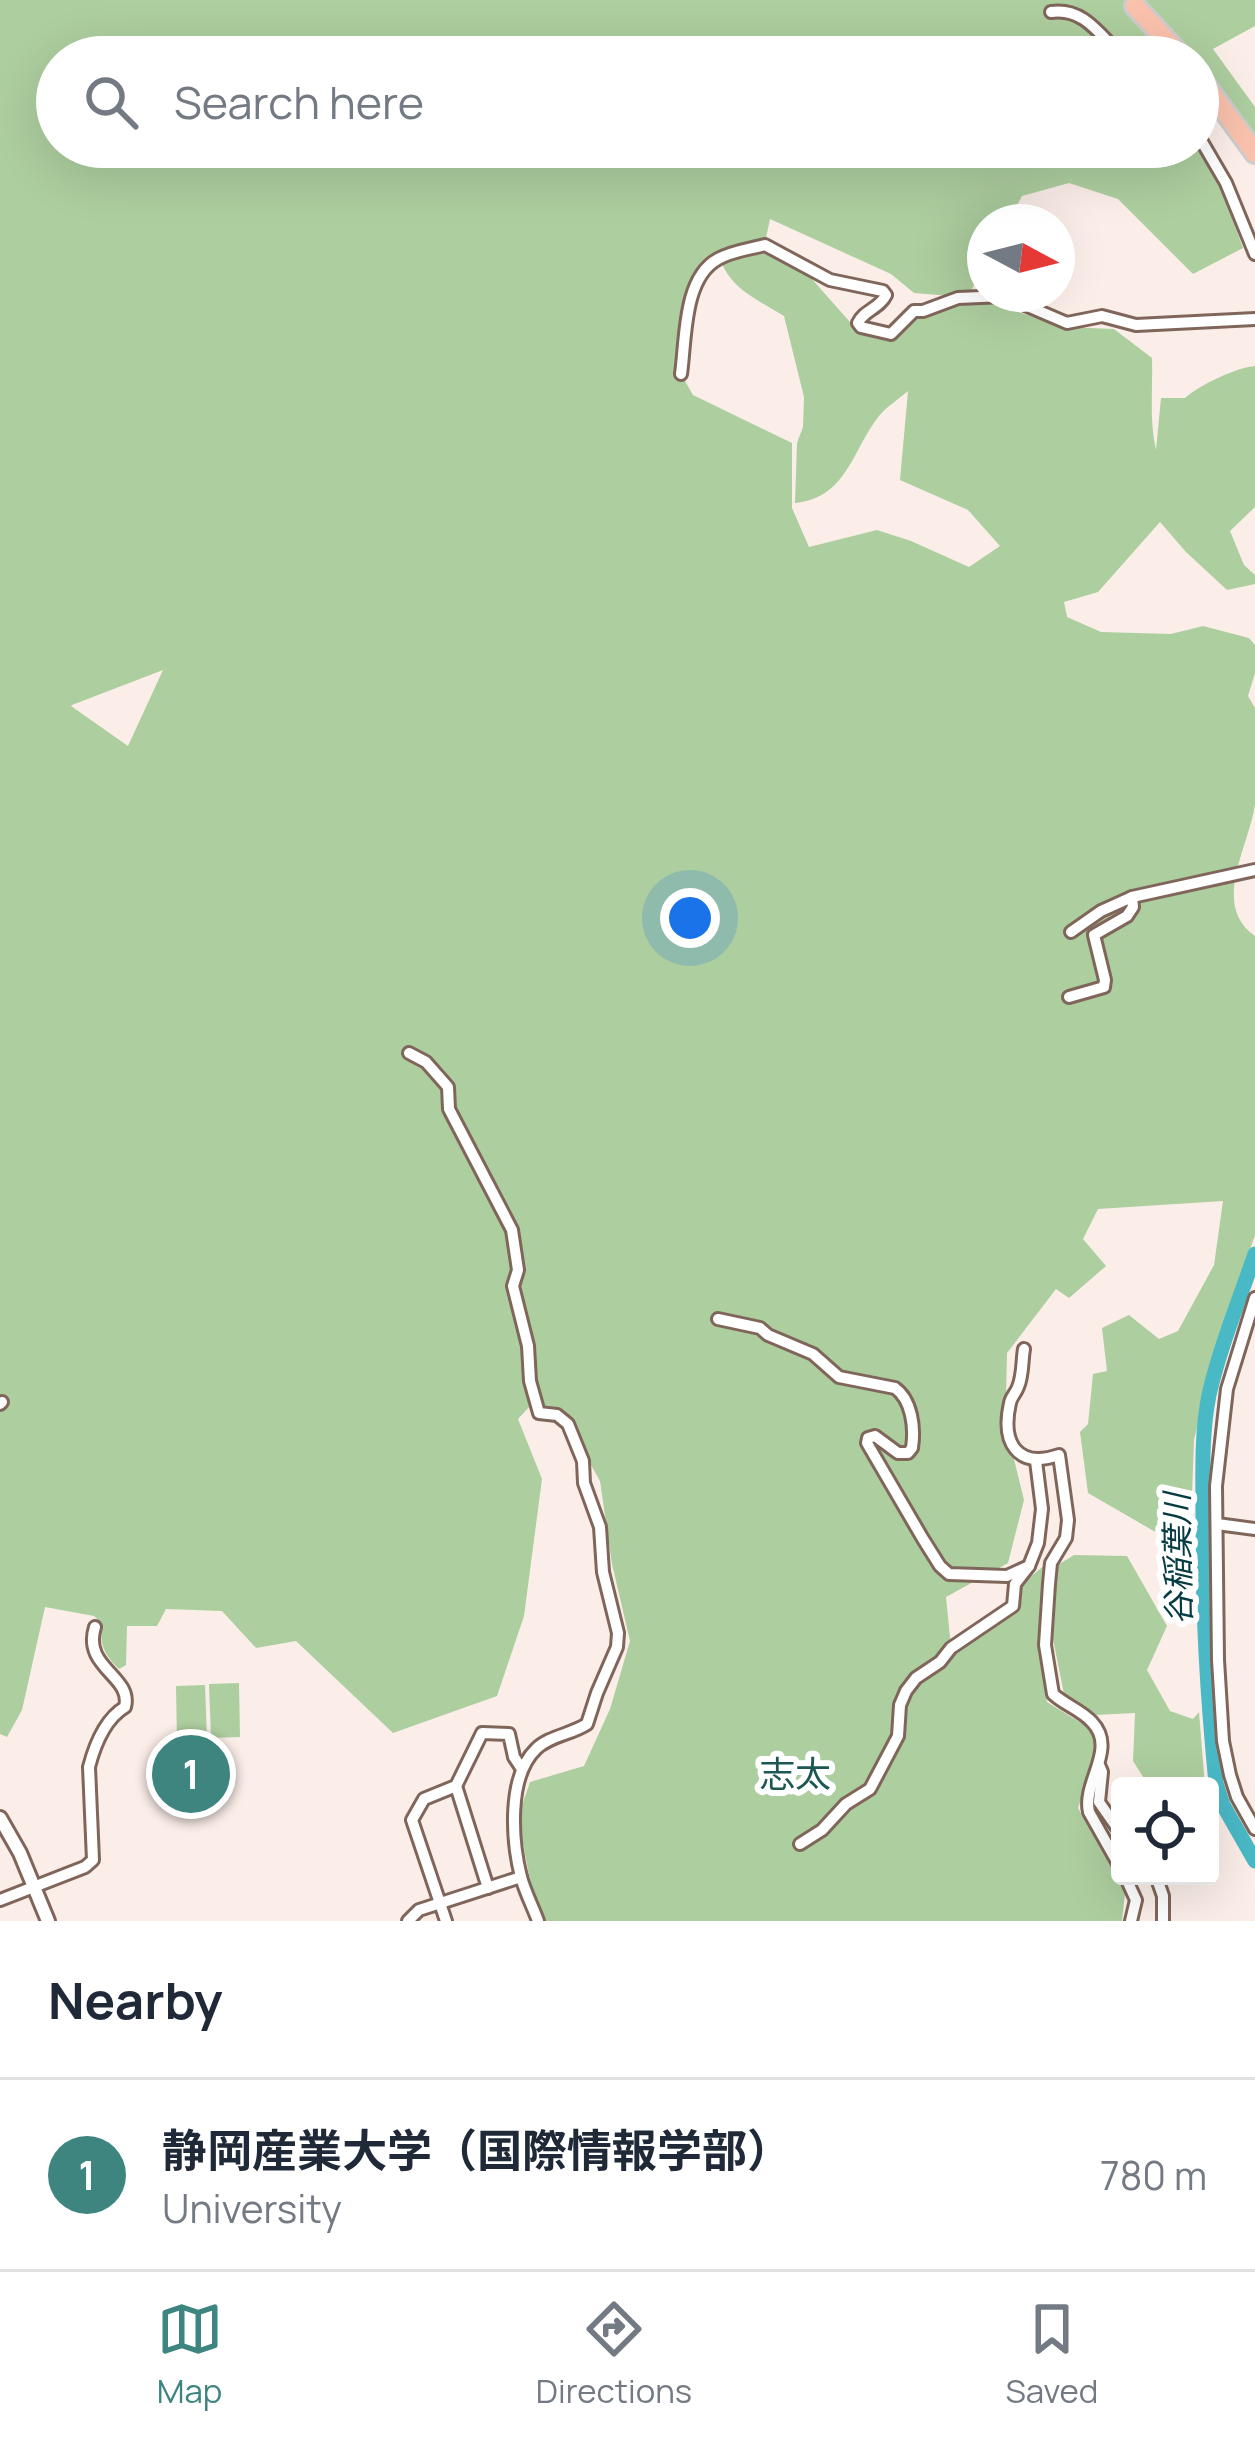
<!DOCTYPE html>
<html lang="en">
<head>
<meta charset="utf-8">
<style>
	:root { --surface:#fff; --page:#f6f6f7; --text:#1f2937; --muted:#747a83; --line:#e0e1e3; --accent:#3e857f }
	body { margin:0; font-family:Manrope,"Noto Sans JP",sans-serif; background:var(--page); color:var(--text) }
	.controls { position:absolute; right:36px; bottom:36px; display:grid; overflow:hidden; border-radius:12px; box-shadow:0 12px 48px #0002 }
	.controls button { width:108px; height:108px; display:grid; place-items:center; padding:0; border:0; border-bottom:3px solid var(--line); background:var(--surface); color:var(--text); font:60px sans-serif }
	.compass { position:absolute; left:967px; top:204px; width:108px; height:108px; border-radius:50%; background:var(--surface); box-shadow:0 12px 48px #0002; rotate:97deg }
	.you { position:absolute; left:690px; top:918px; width:42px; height:42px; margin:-30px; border:9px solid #fff; border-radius:50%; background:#1a73e8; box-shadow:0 0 0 18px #1a73e833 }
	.badge { display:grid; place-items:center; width:78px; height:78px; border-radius:50%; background:var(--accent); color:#fff; font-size:39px; font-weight:700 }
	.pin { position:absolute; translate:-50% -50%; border:6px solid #fff; box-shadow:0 3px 12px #0006 }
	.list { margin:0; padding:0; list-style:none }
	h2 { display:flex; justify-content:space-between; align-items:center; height:156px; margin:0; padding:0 48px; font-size:51px }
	h2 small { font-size:39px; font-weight:400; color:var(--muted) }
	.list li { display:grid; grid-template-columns:78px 1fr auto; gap:36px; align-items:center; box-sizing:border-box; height:192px; padding:0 48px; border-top:3px solid var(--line) }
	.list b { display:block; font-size:45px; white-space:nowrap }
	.list p { margin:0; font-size:39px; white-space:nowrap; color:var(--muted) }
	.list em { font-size:39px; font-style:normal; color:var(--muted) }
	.icon { flex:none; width:66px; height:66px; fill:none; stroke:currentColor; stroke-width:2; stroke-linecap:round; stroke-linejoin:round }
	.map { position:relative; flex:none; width:1255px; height:1921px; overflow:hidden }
	.search { position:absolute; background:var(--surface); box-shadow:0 12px 48px #0002; left:36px; right:36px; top:36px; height:132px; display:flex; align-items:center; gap:30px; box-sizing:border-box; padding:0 42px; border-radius:66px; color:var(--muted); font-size:45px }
	.sheet { height:348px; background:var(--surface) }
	nav { display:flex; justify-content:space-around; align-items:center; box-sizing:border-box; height:168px; border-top:3px solid var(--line); background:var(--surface); font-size:33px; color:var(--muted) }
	nav a { display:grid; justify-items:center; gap:6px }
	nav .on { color:var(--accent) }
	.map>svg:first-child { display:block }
</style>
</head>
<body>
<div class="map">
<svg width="1255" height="1921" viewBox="0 0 1255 1921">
	<rect width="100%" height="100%" fill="#fbeee9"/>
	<g fill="#adce9f" fill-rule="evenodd">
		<path d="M0,0H1255V26L1213,49L1255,107V141L1198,72V57H57V147H1198V110L1205,144L1243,248L1193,274L1118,199L1069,183L1022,196L1008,222H985V265L968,296L1065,327L1114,329L1152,358C1153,389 1149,420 1156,450L1161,398H1185C1198,386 1237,367 1255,366V507L1230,531L1244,565L1255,575V584L1227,590L1186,552L1160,522L1098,592L1064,602L1067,617L1101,632L1171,634L1203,626L1249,638L1255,645V673L1248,696L1255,708C1255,740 1255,773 1255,804C1250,845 1210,905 1255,936V1235L1214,1355L1194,1440L1190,1552L1088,1493L1080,1432L1088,1424L1093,1374L1107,1371L1102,1328L1129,1315L1159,1339L1178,1331L1214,1265L1223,1201L1098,1209L1083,1239L1106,1266L1069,1298L1056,1289L1007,1353L1005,1440L1013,1455L1024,1500L1008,1563L946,1597L951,1647L988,1630L1017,1588L1046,1564L1038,1651L1047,1702L1094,1731L1098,1750L1078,1808L1125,1893L1122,1921H544L531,1886L518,1817L530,1782L584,1766L610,1709L630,1641L612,1564L600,1481L572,1431L530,1406L518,1419L542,1479L524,1616L497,1696L393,1733L296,1641L256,1648L222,1611L166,1609L157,1626H127L126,1665L119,1669C104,1655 99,1644 102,1623L94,1616L45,1607L22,1710L7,1737L0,1734ZM770,219L891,274L914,293L963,297L908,313L894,336L857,330L811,278L764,247ZM748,248L720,258C729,288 758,300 784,316L804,397L803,427L797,443L795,503C847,498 852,450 879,416C886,407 899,399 908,391L900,480L968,510L1000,546L969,567L911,541L877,530L809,547L792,508V443L693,395L681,374C686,347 691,264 718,253C727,249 739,249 748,248ZM163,670L128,746L71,706L72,705Z"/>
		<path d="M1074,1555L1127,1556L1167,1626L1147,1670L1170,1711L1193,1719L1199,1712L1205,1786H1149L1133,1761L1135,1713L1094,1715L1064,1694L1051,1629L1056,1566Z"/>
		<path d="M239,1683L240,1737L211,1738L209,1684Z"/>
		<path d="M205,1685L207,1739L177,1740L176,1686Z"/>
	</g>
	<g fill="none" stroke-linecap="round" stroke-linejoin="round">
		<path stroke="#4ab9c6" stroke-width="15" d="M1255,1254C1239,1301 1220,1347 1209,1395C1201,1435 1203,1475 1203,1515C1202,1605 1207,1693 1216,1783L1223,1805L1255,1861"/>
		<g stroke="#80665a" stroke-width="16">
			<g id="minor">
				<path d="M1051,12C1085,7 1101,37 1123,57"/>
				<path d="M1198,135L1226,183L1255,254"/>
				<path d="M681,374C686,339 683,278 718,259C732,251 750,249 765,245L830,280L883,291L886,295C880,308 863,311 858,323L861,327L891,334L914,311H923L958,298L1004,296L1067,323L1102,316L1136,325L1255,319"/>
				<path d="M1071,932L1101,911L1132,897L1255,870"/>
				<path d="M1069,997L1104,987L1105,980L1094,935L1127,916L1133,907L1132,897"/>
				<path d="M409,1053L426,1062L448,1087L449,1109L512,1230L518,1270L513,1286L528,1346L530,1381L539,1413L557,1415L568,1424L583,1461L584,1483L600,1527L603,1572L618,1633L617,1647L597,1693L587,1724C572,1734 549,1736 536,1749C507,1777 512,1841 521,1877C525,1892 533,1907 538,1921"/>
				<path d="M1255,1298L1227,1389L1216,1486L1218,1660L1223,1741L1230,1775L1237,1797L1255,1829"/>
				<path d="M718,1319L760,1328L768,1335L813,1354L839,1377L895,1388C912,1400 915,1428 912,1448L908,1453H898L875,1436L868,1438L867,1443L923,1539L940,1566L949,1574L1007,1576L1029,1566"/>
				<path d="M1024,1349C1022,1360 1023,1376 1018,1387C1016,1393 1011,1397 1010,1403C1001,1443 1017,1469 1059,1455L1068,1520L1066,1538L1051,1563L1049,1584L1045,1645L1053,1694C1065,1705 1081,1710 1092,1722C1118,1749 1082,1782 1089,1812L1120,1867"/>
				<path d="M0,1404L2,1402"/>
				<path d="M1217,1524L1255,1529"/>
				<path d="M1099,1765L1102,1772L1099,1802L1120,1832"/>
				<path d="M456,1786L488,1888"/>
				<path d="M800,1844L822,1830L846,1804L870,1789L898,1736L900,1705L906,1691L916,1678L940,1662L951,1648L1013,1606L1015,1584L1029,1566L1038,1543L1042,1509L1036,1461"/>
				<path d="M1125,1876L1136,1900L1131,1921"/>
				<path d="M1156,1876L1163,1896V1921"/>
				<path d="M0,1900L85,1867L93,1860L89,1767C95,1744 105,1719 125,1707C133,1676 82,1668 95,1627"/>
				<path d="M408,1921L419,1910L521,1877"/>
				<path d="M446,1921L412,1820L424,1799L456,1786L482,1733L509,1734L514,1757L522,1769"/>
			</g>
		</g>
		<g stroke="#80665a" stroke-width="18">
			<path id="tertiary" d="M0,1818L20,1853L48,1921"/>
		</g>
		<g stroke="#cecccb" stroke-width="24">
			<g id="motorway">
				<path d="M1135,6L1182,57"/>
				<path d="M1198,75L1255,153"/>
			</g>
		</g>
		<use href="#minor" stroke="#fff" stroke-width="10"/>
		<use href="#tertiary" stroke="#fff" stroke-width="12"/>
		<use href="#motorway" stroke="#fac2ad" stroke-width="18"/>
	</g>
	<g text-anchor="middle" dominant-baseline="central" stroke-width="12" stroke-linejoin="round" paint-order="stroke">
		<g font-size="33" font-style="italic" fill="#053b41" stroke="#fff">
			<text transform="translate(1177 1559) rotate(-91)">谷稲葉川</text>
		</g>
		<g font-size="36" fill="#1d5753" stroke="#fff">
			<text x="795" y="1773">志太</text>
		</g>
	</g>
</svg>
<div class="controls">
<button><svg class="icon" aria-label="locate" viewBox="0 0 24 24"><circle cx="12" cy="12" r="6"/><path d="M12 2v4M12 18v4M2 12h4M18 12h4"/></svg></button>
</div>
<svg class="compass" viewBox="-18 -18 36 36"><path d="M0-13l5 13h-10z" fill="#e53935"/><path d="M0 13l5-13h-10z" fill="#747a83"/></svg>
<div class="you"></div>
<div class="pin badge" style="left:191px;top:1774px">1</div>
<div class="search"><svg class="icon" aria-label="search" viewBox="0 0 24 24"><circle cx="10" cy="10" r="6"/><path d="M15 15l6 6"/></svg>Search here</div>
</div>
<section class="sheet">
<h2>Nearby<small></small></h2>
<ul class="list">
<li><span class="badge">1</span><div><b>静岡産業大学（国際情報学部）</b><p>University</p></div><em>780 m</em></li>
</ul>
</section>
<nav>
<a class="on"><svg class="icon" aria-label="map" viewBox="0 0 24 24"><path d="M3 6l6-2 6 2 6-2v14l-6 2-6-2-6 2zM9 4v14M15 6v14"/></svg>Map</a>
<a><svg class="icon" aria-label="directions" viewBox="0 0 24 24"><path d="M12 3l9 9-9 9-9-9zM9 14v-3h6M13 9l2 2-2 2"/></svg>Directions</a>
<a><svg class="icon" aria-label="saved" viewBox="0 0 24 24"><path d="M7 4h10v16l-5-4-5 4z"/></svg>Saved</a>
</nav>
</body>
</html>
